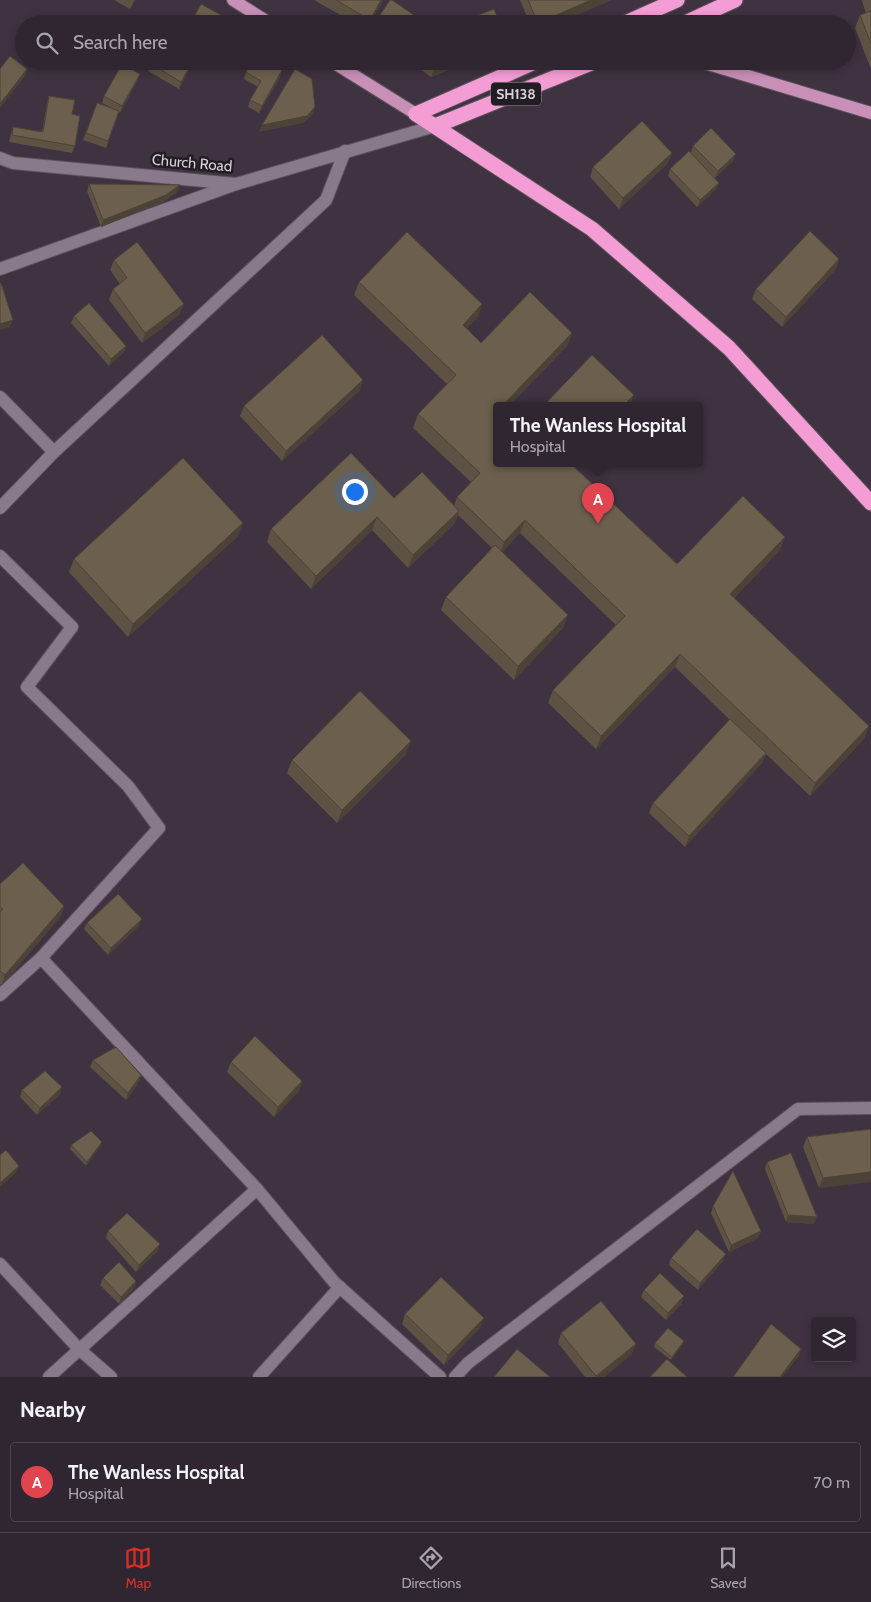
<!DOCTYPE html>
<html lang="en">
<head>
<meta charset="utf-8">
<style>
	:root { --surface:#2f2631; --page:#372e39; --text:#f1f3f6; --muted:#a7a5ab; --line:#4a434d; --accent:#d93025 }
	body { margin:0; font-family:Cabin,sans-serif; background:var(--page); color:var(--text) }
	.controls { position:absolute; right:15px; bottom:15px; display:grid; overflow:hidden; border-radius:5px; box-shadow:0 2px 8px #0003 }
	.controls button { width:45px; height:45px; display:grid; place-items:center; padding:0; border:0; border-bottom:1px solid var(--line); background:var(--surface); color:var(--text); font:25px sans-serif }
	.you { position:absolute; left:354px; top:491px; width:18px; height:18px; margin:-12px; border:4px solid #fff; border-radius:50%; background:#1a73e8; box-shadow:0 0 0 8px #1a73e833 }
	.badge { display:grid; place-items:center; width:32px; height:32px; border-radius:50%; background:var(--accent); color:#fff; font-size:16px; font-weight:700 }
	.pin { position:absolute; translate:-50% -41px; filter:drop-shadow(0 1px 2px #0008) }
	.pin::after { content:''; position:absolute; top:26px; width:18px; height:15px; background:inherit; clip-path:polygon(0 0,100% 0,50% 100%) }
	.popup { position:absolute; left:493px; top:402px; width:210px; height:65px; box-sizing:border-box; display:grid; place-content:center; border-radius:5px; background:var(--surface); filter:drop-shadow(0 1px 4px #0005); font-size:16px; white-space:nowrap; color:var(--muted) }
	.popup b { font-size:19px; color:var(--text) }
	.popup::after { content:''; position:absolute; left:50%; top:100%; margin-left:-10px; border:10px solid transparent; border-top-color:var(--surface) }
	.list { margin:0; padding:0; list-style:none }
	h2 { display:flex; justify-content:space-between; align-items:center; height:65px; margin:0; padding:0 20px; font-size:21px }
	h2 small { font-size:16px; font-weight:400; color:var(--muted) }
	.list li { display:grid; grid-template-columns:32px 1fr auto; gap:15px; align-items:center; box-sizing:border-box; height:80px; margin:0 10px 10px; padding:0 10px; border:1px solid var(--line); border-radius:5px }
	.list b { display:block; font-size:19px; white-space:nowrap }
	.list p { margin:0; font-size:16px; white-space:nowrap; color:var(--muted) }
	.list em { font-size:16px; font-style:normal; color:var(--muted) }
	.icon { flex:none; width:28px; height:28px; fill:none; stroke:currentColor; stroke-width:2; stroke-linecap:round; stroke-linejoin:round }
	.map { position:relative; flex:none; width:871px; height:1377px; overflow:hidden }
	.search { position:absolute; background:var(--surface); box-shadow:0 2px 8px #0003; left:15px; right:15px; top:15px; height:55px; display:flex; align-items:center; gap:12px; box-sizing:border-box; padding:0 18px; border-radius:28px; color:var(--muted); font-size:19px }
	.sheet { height:155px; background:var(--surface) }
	nav { display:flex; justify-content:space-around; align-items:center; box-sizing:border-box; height:70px; border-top:1px solid var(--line); background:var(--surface); font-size:14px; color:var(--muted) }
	nav a { display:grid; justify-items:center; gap:2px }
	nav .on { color:var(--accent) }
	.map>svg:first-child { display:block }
</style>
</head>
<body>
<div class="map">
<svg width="871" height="1377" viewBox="0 0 871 1377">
	<rect width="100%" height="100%" fill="#3f3241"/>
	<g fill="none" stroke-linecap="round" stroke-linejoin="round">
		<g stroke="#5b515d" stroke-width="14">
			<g id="street">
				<path d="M0,269L236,184"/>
				<path d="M0,397L54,452"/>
				<path d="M0,556L72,627L27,687L128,786L159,828L41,958L0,995"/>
				<path d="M41,958L257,1189L334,1282L440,1377"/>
				<path d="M49,1377L257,1189"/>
				<path d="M259,1377L340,1287"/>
				<path d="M455,1377L468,1363L798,1109L871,1108"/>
			</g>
		</g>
		<g stroke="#5b515d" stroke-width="14">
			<g id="secondary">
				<path d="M0,158L13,163L236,184L435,126"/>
				<path d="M0,508L54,452L326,200L345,151"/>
				<path d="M0,1264L79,1349L111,1377"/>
			</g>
		</g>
		<g stroke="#5b515d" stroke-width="14">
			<g id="primary">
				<path d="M233,0L271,24"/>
				<path d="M331,61L416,114"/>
				<path d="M698,61L871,113"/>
			</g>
		</g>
		<g stroke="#5b515d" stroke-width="17">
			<g id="highway">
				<path d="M623,24L677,0"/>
				<path d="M683,24L735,0"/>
				<path d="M416,114L592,229L729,348L871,503"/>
				<path d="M416,114L537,61"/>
				<path d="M435,126L596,61"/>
			</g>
		</g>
		<use href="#street" stroke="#887a8b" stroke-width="12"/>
		<use href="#secondary" stroke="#887a8b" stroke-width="12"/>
		<use href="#primary" stroke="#c88fb7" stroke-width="12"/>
		<use href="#highway" stroke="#f39dd4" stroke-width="15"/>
	</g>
	<g fill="#5d5243">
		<path d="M114,0H135L130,9Z"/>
		<path d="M314,0H383L369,24H356Z"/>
		<path d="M520,0H611L556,24H530Z"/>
		<path d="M862,0H871V69L855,28L860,15L866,13L862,1Z"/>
		<path d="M153,61H198L196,63L193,61L179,89L148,71Z"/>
		<path d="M409,61H471L431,77Z"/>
		<path d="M246,72L280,77L259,113L248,107L250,100L258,87L244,79Z"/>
		<path d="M137,81L120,113L119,112L106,148L83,140L97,103L110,107L102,103L104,96Z"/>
		<path d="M49,96L72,114L75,146L72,153L9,142L11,134L13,127L42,132L47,103Z"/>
		<path d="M693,146L733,161L715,178L719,183L716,189L697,207L668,176L670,169L691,152Z"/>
		<path d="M672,153L668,163L619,209L590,177L593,167Z"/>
		<path d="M89,184L180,185L177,192L163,202L101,227L87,191Z"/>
		<path d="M839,259L836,269L782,327L752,299L756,289Z"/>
		<path d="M114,260L180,314L142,343L109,300L113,289L120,284L110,270Z"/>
		<path d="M359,282L482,304L478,317L467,328L481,343L572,333L567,346L510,405H497V463L574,466L677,564L785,537L780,550L734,598L869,726L864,739L810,796L766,754L762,763L685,847L649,813L653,803L731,721L675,667L596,749L548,703L553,690L616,625L520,533L502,552L568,615L563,628L514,680L441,610L446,597L492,548L458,515L454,524L408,568L372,530L311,589L267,542L271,529L394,498L454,506L457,497L471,482L413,428L418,414L447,384L354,295Z"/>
		<path d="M74,316L126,346L124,352L109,366L71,323Z"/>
		<path d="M360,390L282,461L240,416L244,406Z"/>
		<path d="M238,536L128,637L69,572L74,559Z"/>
		<path d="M406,754L337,823L287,773L292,760Z"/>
		<path d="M0,884L64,906L61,916L2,985L0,984Z"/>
		<path d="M87,923L139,926L108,955L84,929Z"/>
		<path d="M93,1060L141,1075L139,1082L126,1100L90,1067Z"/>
		<path d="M231,1062L302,1081L299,1091L274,1117L227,1072Z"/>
		<path d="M22,1090L60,1094L37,1115L20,1097Z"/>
		<path d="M871,1129L819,1188L803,1147L807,1137Z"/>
		<path d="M71,1145H101L86,1166L70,1149Z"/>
		<path d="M767,1162L814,1224L786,1222L765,1169Z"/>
		<path d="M713,1206L761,1231L758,1238L729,1252L711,1213Z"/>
		<path d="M108,1231L158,1251L136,1272L106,1238Z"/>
		<path d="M671,1258L723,1261L698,1290L669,1265Z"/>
		<path d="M103,1278L136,1281L134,1288L119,1304L100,1285Z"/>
		<path d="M644,1290L682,1303L666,1320L641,1297Z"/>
		<path d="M405,1314L480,1328L444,1365L402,1324Z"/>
		<path d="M561,1333L632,1354L604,1377H585L558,1343Z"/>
		<path d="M655,1343L683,1344L671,1360L654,1347Z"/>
	</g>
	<g fill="#4c4237">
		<path d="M381,0H383L369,24H368L370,20Z"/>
		<path d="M591,0H611L556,24H537Z"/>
		<path d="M193,61L192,65L179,89L181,82Z"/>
		<path d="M448,61H471L431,77L435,66Z"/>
		<path d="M27,69L25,76L0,108V104Z"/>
		<path d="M282,70L280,77L259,113L262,106Z"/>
		<path d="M140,74L137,81L120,113L122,106Z"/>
		<path d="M315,107L313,114L304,123L259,132L262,125Z"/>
		<path d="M672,153L668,163L619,209L623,198Z"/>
		<path d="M736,154L733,161L715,178L718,171Z"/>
		<path d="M719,183L716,189L697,207L700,200Z"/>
		<path d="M180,185L177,192L163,202L101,227L103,220Z"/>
		<path d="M839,259L836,269L782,327L786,317Z"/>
		<path d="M184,304L180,314L142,343L145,333Z"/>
		<path d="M482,304L478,317L458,338L463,325Z"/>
		<path d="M13,320L10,327L0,330V324Z"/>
		<path d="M572,333L567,346L510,405H503Z"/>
		<path d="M126,346L124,352L109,366L111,359Z"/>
		<path d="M363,380L360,390L282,461L286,451Z"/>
		<path d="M634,395L630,405H624Z"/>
		<path d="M569,463H577L565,475Z"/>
		<path d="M459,511L454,524L408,568L413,555Z"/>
		<path d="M377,517L372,530L311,589L316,576Z"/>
		<path d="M525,520L520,533L500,555L504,542Z"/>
		<path d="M243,523L238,536L128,637L133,624Z"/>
		<path d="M785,537L780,550L725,607L730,594Z"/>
		<path d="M568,615L563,628L514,680L518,666Z"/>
		<path d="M680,654L675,667L596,749L601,736Z"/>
		<path d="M869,726L864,739L810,796L815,783Z"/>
		<path d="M411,741L406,754L337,823L342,810Z"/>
		<path d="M766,753L762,763L685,847L689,836Z"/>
		<path d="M64,906L61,916L2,985L5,975Z"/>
		<path d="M142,919L139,926L108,955L111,948Z"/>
		<path d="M141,1075L139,1082L126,1100L128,1093Z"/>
		<path d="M302,1081L299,1091L274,1117L278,1107Z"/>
		<path d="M62,1087L60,1094L37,1115L40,1108Z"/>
		<path d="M102,1142L101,1145L86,1166L87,1162Z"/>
		<path d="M19,1166L16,1173L0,1187V1183Z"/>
		<path d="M871,1172V1182L819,1188L823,1178Z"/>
		<path d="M788,1215L817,1217L814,1224L786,1222Z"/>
		<path d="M761,1231L758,1238L729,1252L731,1245Z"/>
		<path d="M160,1244L158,1251L136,1272L139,1265Z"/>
		<path d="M726,1254L723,1261L698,1290L700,1283Z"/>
		<path d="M136,1281L134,1288L119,1304L121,1297Z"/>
		<path d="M684,1296L682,1303L666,1320L668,1313Z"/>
		<path d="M484,1318L480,1328L444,1365L448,1355Z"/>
		<path d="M684,1341L683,1344L671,1360L672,1357Z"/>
		<path d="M636,1344L632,1354L604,1377H596Z"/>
		<path d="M801,1349L799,1356L782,1377H780Z"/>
	</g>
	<g fill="#6c5f4e" stroke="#4c4237">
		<path d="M336,0H381L370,20Z"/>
		<path d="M390,0H392L427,24H374Z"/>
		<path d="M528,0H591L538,23Z"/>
		<path d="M201,4L223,16L218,24H190Z"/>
		<path d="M494,9L500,24H455Z"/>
		<path d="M871,11V44L860,15Z"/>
		<path d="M10,56L27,69L0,104V69Z"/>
		<path d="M153,61H193L181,82L151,64Z"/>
		<path d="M252,61H266L282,70L262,106L250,100L261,81L246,72Z"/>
		<path d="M427,61H448L435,66Z"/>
		<path d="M122,64L140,74L122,106L104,96Z"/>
		<path d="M295,69L312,79L315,107L307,116L262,125Z"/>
		<path d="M49,96L75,100L72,114L80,116L75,146L12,135L13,127L43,132Z"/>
		<path d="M97,103L119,111L108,141L86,133Z"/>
		<path d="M642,121L672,153L623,198L593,167Z"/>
		<path d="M711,128L736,154L718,171L693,146Z"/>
		<path d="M689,151L719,183L700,200L670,169Z"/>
		<path d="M89,184L180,185L166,195L103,220Z"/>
		<path d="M810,231L839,259L786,317L756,289Z"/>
		<path d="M407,232L482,304L463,325L481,343L530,292L572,333L503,405H497V411L495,413L497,414V463H570L677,564L743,496L785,537L730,594L869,726L815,783L680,654L601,736L553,690L625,616L525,520L504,542L457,497L480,473L418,414L456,375L359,282Z"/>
		<path d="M137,242L184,304L145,333L113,289L127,278L114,260Z"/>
		<path d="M0,283H1L13,320L0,324Z"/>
		<path d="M89,303L126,346L111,359L74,316Z"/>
		<path d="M322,335L363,380L286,451L244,406Z"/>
		<path d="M592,355L634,395L624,405H544Z"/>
		<path d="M351,453L394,498L422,472L459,511L413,555L377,517L316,576L271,529Z"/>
		<path d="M183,458L243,523L133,624L74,559Z"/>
		<path d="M495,545L568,615L518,666L446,597Z"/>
		<path d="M360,691L411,741L342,810L292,760Z"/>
		<path d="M730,719L766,753L689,836L653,803Z"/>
		<path d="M23,863L64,906L5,975L0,971V912L3,909L0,907V884Z"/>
		<path d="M118,894L142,919L111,948L87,923Z"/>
		<path d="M255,1036L302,1081L278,1107L231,1062Z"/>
		<path d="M116,1047L141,1075L128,1093L93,1060Z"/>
		<path d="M45,1071L62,1087L40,1108L22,1090Z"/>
		<path d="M871,1129V1172L823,1178L807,1137Z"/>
		<path d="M91,1131L102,1142L87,1162L71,1145Z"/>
		<path d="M6,1150L19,1166L0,1183V1155Z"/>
		<path d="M791,1153L817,1217L788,1215L767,1162Z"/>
		<path d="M733,1171L761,1231L731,1245L713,1206Z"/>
		<path d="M127,1213L160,1244L139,1265L108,1231Z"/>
		<path d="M697,1229L726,1254L700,1283L671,1258Z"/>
		<path d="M119,1262L136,1281L121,1297L103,1278Z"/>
		<path d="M660,1273L684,1296L668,1313L644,1290Z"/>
		<path d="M441,1277L484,1318L448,1355L405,1314Z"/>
		<path d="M601,1301L636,1344L596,1376L561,1333Z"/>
		<path d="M771,1324L801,1349L780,1377H733Z"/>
		<path d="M668,1328L684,1341L672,1357L655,1343Z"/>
		<path d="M517,1349L550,1377H494Z"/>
		<path d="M667,1359L687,1377H650Z"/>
	</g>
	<g text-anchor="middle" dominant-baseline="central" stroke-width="5" stroke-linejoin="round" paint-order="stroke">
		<rect fill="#221d23" stroke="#a19ba3" stroke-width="1" x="491" y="82.5" width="50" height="23" rx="4"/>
		<g font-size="14" font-weight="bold" fill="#d8d1da">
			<text x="516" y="94">SH138</text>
		</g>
		<g font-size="15" fill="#d8d1da" stroke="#221d23">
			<text transform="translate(192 163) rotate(5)">Church Road</text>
		</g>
	</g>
</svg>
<div class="controls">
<button><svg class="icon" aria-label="layers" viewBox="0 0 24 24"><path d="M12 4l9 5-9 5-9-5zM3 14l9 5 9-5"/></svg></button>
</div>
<div class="you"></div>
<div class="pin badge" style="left:598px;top:524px;background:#e0444e">A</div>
<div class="popup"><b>The Wanless Hospital</b>Hospital</div>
<div class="search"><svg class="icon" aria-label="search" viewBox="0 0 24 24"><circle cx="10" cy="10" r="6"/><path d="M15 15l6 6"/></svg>Search here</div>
</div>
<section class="sheet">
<h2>Nearby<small></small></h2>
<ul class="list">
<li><span class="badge" style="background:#e0444e">A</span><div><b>The Wanless Hospital</b><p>Hospital</p></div><em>70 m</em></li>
</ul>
</section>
<nav>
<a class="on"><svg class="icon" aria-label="map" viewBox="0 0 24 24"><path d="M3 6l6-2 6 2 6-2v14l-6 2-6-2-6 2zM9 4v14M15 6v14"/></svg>Map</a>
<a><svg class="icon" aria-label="directions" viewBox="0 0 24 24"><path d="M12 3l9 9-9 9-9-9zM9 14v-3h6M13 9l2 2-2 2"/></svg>Directions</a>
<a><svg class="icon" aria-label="saved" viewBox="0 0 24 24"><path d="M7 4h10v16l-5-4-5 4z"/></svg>Saved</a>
</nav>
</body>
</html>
